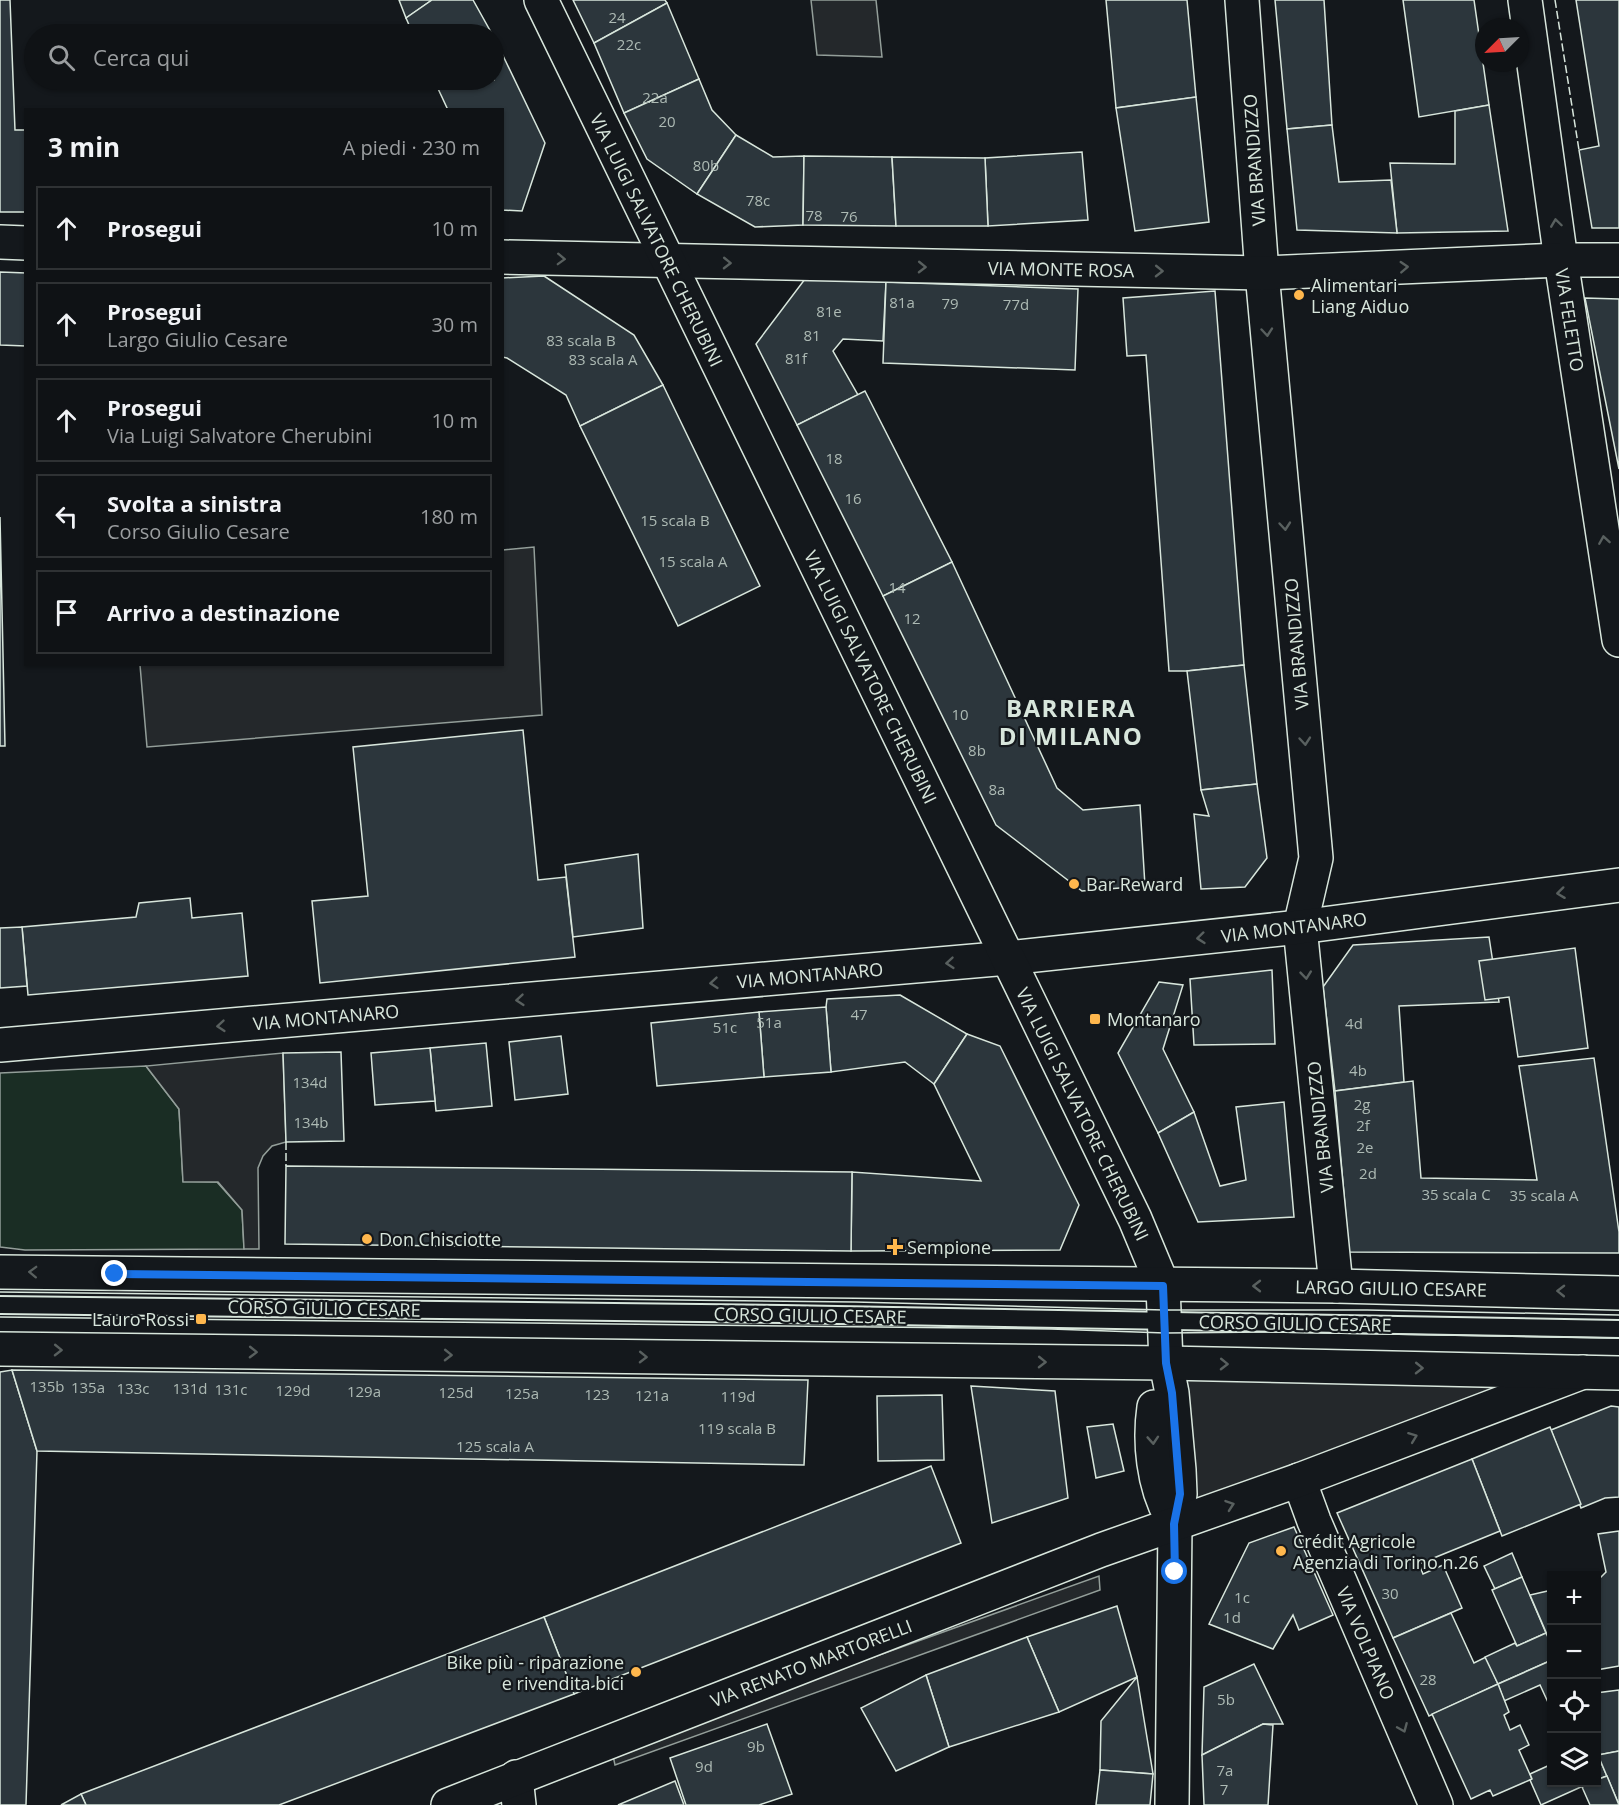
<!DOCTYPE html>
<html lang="it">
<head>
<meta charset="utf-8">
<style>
	:root { --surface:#0f1215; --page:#181b1e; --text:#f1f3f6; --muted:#9b9ea0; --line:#2f3234 }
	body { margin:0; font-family:"Open Sans",sans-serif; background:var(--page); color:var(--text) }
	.controls { position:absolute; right:18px; bottom:18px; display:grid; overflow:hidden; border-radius:0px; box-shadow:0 2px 4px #0004 }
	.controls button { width:54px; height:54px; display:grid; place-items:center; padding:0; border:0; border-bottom:2px solid var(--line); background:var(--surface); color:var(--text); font:30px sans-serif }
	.compass { position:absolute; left:1475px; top:18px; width:54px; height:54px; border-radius:50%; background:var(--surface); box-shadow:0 2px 4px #0004; rotate:246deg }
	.stop { position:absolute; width:18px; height:18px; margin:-14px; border:4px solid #1a73e8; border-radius:50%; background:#fff }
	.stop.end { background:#1a73e8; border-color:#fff; box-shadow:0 2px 6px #0008 }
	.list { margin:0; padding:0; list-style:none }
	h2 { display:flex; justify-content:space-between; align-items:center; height:78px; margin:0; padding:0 24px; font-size:26px }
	h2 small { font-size:20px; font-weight:400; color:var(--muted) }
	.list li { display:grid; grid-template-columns:39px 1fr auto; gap:18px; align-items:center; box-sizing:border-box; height:84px; margin:0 12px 12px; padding:0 12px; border:2px solid var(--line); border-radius:0px }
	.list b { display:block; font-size:22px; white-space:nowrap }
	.list p { margin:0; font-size:20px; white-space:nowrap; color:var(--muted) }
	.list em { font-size:20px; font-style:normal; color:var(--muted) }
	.icon { flex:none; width:33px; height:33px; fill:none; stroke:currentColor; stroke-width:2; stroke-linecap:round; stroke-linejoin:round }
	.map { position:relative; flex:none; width:1619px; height:1805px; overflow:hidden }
	.search { position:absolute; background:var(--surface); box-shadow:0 2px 4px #0004; left:24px; top:24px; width:480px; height:66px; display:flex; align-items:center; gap:15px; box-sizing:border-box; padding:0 21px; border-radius:33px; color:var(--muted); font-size:22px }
	.panel { position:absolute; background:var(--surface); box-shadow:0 2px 4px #0004; left:24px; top:108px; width:480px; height:558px; border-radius:0px }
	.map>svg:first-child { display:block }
</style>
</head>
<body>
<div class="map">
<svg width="1619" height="1805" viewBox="0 0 1619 1805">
	<rect width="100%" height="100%" fill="#14181c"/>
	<path fill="#1a2d24" stroke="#939e99" stroke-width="1.5" d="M146,1066L179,1109L183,1181L217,1182L242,1210L244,1249L25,1250L0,1247V1073Z"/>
	<g fill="#24282b" stroke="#939e99" stroke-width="1.5">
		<path d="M811,0H876L882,57L817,55Z"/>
		<path d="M534,547L542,715L147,747L140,665L502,664L503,550Z"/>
		<path d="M283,1053L286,1142L272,1146L263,1156L258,1168L259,1249H244L242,1210L218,1182H183L179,1109L146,1066Z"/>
		<path d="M1583,1372L1187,1507L1176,1373Z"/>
		<path d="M1099,1576L1100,1590L615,1765L612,1751Z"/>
	</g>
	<g fill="#2c363c" stroke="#d8e6dc" stroke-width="1.5">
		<path d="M0,0H10L15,130H26V212H0Z"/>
		<path d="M399,0H432L406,18Z"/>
		<path d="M432,0H473L492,34H413L406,18Z"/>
		<path d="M573,0H665L667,3L594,43Z"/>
		<path d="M1106,0H1187L1196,97L1116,108Z"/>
		<path d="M1275,0H1324L1332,125L1287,129Z"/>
		<path d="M1403,0H1474L1489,105L1419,117Z"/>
		<path d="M1576,0H1619V228H1592L1579,150L1599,146Z"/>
		<path d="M667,3L699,79L624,113L594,43Z"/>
		<path d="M494,37L545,143L522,211L502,210V110H448L434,80H494Z"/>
		<path d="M699,79L712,110L736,135L697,194L647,159L624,113Z"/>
		<path d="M1196,97L1209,222L1135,231L1116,108Z"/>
		<path d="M1489,105L1508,231L1397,233L1390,163L1455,164V111Z"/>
		<path d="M1332,125L1339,182L1391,180L1397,233L1297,230L1287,129Z"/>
		<path d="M736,135L773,157L804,156L803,225L755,227L697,194Z"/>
		<path d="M1082,152L1088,220L988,226L985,158Z"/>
		<path d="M804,156L892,157L896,226L803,225Z"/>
		<path d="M892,157L985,158L988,226H896Z"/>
		<path d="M0,272L26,273V346L0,345Z"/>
		<path d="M544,276L634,335L663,385L580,426L566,395L507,358L502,357V278Z"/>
		<path d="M805,279L886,282L883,341L843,339L833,351L858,395L797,425L756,344Z"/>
		<path d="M886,282L1078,289L1075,370L883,363Z"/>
		<path d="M1215,291L1244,665L1187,671H1169L1146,355L1127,356L1123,298Z"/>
		<path d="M1585,298L1619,299V469Z"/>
		<path d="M663,385L760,586L678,626L580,426Z"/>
		<path d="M865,391L952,562L883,596L797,425Z"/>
		<path d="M0,517L5,746H0Z"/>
		<path d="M952,562L1057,788L1083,810L1140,805L1145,886L1082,891L996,825L883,596Z"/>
		<path d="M1244,665L1257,784L1201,790L1187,671Z"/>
		<path d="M523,730L538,880L566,877L575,957L320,983L312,901L368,896L353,747Z"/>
		<path d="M1257,784L1267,858L1245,887L1201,889L1194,814L1209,816L1201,790Z"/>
		<path d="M638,854L643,928L573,937L565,865Z"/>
		<path d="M190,898L192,918L242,913L248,976L28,995L22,927L136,917L139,903Z"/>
		<path d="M22,927L27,986L0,988V928Z"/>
		<path d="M1489,937L1499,1002L1399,1006L1404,1082L1335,1091L1323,987L1353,945Z"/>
		<path d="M1575,948L1588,1048L1518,1057L1509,997L1485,1000L1479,961Z"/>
		<path d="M1272,970L1275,1044L1194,1045L1190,979Z"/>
		<path d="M1159,982L1183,985L1163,1049L1194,1112L1158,1133L1118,1053Z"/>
		<path d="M900,995L967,1034L934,1084L905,1062L831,1072L826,1007L827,999Z"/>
		<path d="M826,1007L831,1072L764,1077L759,1012Z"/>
		<path d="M759,1012L764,1077L657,1086L651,1023Z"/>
		<path d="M967,1034L1000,1046L1079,1205L1060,1250L851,1251L852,1172L981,1181L934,1084Z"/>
		<path d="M561,1036L568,1094L515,1100L509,1042Z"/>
		<path d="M486,1043L492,1106L436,1111L430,1048Z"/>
		<path d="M430,1048L435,1101L375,1105L371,1053Z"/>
		<path d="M341,1052L344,1141L286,1142L283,1053Z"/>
		<path d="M1594,1058L1619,1232V1253L1349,1252L1335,1091L1413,1081L1421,1178L1537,1180L1519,1066Z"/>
		<path d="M1284,1102L1294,1217L1198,1222L1158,1133L1194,1112L1220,1186L1246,1180L1236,1107Z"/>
		<path d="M286,1166L852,1172L851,1251L285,1244Z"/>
		<path d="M12,1370L37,1451L26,1805H0V1372Z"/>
		<path d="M12,1370L808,1380L804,1465L37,1451Z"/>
		<path d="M971,1386L1055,1391L1068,1498L992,1523Z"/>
		<path d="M942,1395L944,1460L878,1461L877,1396Z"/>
		<path d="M1611,1406L1619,1407V1497L1605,1498L1581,1508L1551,1430Z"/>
		<path d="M1113,1424L1124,1471L1096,1478L1087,1427Z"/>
		<path d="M1550,1427L1581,1504L1502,1536L1472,1459Z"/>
		<path d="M1472,1459L1500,1531L1419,1564L1423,1574L1443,1565L1462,1608L1393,1638L1337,1513Z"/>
		<path d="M931,1466L961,1543L574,1694L544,1617Z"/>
		<path d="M1294,1527L1333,1615L1299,1630L1293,1615L1273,1649L1209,1624L1249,1543Z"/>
		<path d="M1619,1531V1666L1596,1670V1582L1606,1572L1598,1534Z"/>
		<path d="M1512,1553L1522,1577L1495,1589L1484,1566Z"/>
		<path d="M1522,1577L1546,1633L1517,1646L1492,1590Z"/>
		<path d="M1552,1590V1646L1530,1595Z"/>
		<path d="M1117,1606L1137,1677L1059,1712L1027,1637Z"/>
		<path d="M1451,1613L1474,1663L1486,1657L1498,1684L1429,1716L1393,1638Z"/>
		<path d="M544,1617L574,1694L279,1805H86L81,1794Z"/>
		<path d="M1546,1633L1552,1646V1660L1498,1684L1485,1657L1515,1643L1517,1646Z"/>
		<path d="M1027,1637L1059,1712L949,1747L926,1675Z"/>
		<path d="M1552,1660V1711L1540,1685L1504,1701L1498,1684Z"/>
		<path d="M1254,1664L1283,1724H1263L1202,1755L1204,1687Z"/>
		<path d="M926,1675L949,1747L896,1771L861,1708Z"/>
		<path d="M1137,1677L1153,1774L1100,1770L1101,1721Z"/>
		<path d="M1498,1684L1509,1712L1504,1715L1510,1730L1520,1725L1529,1745L1519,1750L1532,1779L1493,1796L1490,1790L1471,1799L1432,1714Z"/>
		<path d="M1619,1690V1751L1598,1755L1596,1693Z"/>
		<path d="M767,1724L792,1794L759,1805H686L670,1758Z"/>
		<path d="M1263,1724L1273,1725L1268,1805H1204L1202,1755Z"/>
		<path d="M1596,1751L1607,1776L1596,1780Z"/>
		<path d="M1619,1751V1805L1598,1755Z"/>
		<path d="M1552,1764V1782H1592L1541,1805L1530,1780L1532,1779L1530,1774Z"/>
		<path d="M1100,1770L1153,1774L1150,1805H1096Z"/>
		<path d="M1607,1776L1619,1805H1590L1582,1787L1596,1782V1780Z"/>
		<path d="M675,1781L684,1805H618Z"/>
		<path d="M81,1794L86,1805H61Z"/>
	</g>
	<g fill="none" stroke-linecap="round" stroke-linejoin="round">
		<g stroke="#d8e6dc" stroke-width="20">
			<path id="service" d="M0,1305L782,1314L1619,1329"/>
		</g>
		<g stroke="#d8e6dc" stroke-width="36">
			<g id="minor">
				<path d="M1242,0L1262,273L1316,858L1300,927L1336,1286"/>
				<path d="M1525,0L1561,260L1619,640"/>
				<path d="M0,242L26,243"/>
				<path d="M502,257L1262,273L1561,260H1619"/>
				<path d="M0,1045L1008,958L1300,927L1619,885"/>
				<path d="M1299,1480L1314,1521L1436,1805"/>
				<path d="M516,1777L519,1805"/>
			</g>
		</g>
		<g stroke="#d8e6dc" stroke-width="36">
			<g id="tertiary">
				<path d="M541,0L1135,1219L1163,1286L1166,1363L1172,1393L1179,1470L1180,1494L1175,1524L1172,1805"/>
				<path d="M1154,1407C1149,1442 1153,1485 1171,1517"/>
				<path d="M448,1805L1101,1550L1299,1480L1583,1372"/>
			</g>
		</g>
		<g stroke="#d8e6dc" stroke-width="36">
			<g id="secondary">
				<path d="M0,1272L1336,1286L1619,1293"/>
				<path d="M0,1349L1166,1363L1619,1373"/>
			</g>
		</g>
		<use href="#service" stroke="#14181c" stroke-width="16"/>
		<use href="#minor" stroke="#14181c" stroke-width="33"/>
		<use href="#tertiary" stroke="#14181c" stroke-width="33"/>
		<use href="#secondary" stroke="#14181c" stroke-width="33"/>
		<g stroke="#d8e6dc" stroke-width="1.5">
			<path d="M0,1292L855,1302L1164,1310H1367L1619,1315"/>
			<path d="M0,1317L702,1325L1051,1329L1165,1333L1266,1332L1619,1338"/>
		</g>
		<g stroke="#d8e6dc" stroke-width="1.5" stroke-dasharray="8 3" stroke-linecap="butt">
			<path d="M1555,0L1579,150"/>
			<path d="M286,1142V1166"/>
		</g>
	</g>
	<defs><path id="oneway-chevron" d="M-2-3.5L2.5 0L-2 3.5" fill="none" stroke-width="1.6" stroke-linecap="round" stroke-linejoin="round" transform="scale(1.5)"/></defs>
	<g stroke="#59605f">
		<use href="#oneway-chevron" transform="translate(1556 223) rotate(-98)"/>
		<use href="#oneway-chevron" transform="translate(561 259) rotate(2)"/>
		<use href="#oneway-chevron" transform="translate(727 263) rotate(1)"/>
		<use href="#oneway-chevron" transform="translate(922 267) rotate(1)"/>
		<use href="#oneway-chevron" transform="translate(1404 267) rotate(-3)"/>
		<use href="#oneway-chevron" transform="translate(1159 271) rotate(1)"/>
		<use href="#oneway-chevron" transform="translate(1267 332) rotate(85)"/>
		<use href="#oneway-chevron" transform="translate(1285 526) rotate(85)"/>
		<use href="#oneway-chevron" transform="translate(1604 540) rotate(-99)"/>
		<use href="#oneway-chevron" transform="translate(1305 741) rotate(85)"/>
		<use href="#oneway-chevron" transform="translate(1561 893) rotate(173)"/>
		<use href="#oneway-chevron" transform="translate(1201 938) rotate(174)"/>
		<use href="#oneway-chevron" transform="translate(950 963) rotate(175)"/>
		<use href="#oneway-chevron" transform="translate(1306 975) rotate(84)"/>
		<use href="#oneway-chevron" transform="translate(714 983) rotate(175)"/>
		<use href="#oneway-chevron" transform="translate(520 1000) rotate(175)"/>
		<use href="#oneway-chevron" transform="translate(221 1026) rotate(175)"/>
		<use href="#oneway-chevron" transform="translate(33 1272) rotate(-178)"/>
		<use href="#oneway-chevron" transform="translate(1257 1286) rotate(-180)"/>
		<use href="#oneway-chevron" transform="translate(1561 1291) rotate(-179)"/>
		<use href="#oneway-chevron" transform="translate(58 1350) rotate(1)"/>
		<use href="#oneway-chevron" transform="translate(253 1352) rotate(1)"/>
		<use href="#oneway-chevron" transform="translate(448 1355) rotate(1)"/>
		<use href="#oneway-chevron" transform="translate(643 1357) rotate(1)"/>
		<use href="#oneway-chevron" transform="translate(1042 1362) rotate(1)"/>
		<use href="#oneway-chevron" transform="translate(1224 1364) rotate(1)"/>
		<use href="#oneway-chevron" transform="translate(1419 1368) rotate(1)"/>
		<use href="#oneway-chevron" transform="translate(1413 1437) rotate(-21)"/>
		<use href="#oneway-chevron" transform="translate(1153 1440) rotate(86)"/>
		<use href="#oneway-chevron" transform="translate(1230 1505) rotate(-19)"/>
		<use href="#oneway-chevron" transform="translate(1403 1728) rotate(67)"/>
	</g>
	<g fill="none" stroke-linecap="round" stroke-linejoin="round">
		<path stroke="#1a73e8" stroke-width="8" d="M115,1274L1163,1286L1166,1363L1172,1393L1180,1494L1174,1524L1175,1572"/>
	</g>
	<g fill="#ffb74d" stroke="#14181c" stroke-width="2">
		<circle cx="1299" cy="295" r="6"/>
		<circle cx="1074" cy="884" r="6"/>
		<rect x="1089" y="1013" width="12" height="12" rx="3"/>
		<circle cx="367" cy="1239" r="6"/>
		<path d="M892 1238h6v6h6v6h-6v6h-6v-6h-6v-6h6z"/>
		<rect x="195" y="1313" width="12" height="12" rx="3"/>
		<circle cx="1281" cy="1551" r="6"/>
		<circle cx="636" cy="1672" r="6"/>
	</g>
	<g text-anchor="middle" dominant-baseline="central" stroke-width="4.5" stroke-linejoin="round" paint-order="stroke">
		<g font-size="15" fill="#adbab4">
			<text x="617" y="17">24</text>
			<text x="629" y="44">22c</text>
			<text x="655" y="97">22a</text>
			<text x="667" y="121">20</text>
			<text x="706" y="165">80b</text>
			<text x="758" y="200">78c</text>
			<text x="814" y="215">78</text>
			<text x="849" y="216">76</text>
			<text x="902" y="302">81a</text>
			<text x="950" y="303">79</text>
			<text x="1016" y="304">77d</text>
			<text x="829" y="311">81e</text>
			<text x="812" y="335">81</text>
			<text x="581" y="340">83 scala B</text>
			<text x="796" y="358">81f</text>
			<text x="603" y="359">83 scala A</text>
			<text x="834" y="458">18</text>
			<text x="853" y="498">16</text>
			<text x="675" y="520">15 scala B</text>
			<text x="693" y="561">15 scala A</text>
			<text x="897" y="587">14</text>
			<text x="912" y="618">12</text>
			<text x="960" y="714">10</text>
			<text x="977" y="750">8b</text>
			<text x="997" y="789">8a</text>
			<text x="859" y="1014">47</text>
			<text x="769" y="1022">51a</text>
			<text x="1354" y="1023">4d</text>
			<text x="725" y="1027">51c</text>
			<text x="1358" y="1070">4b</text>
			<text x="310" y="1082">134d</text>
			<text x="1362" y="1104">2g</text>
			<text x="311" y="1122">134b</text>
			<text x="1363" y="1125">2f</text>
			<text x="1365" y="1147">2e</text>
			<text x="1368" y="1173">2d</text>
			<text x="1456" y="1194">35 scala C</text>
			<text x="1544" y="1195">35 scala A</text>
			<text x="47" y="1386">135b</text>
			<text x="88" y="1387">135a</text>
			<text x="133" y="1388">133c</text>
			<text x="190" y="1388">131d</text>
			<text x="231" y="1389">131c</text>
			<text x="293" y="1390">129d</text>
			<text x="364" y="1391">129a</text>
			<text x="456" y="1392">125d</text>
			<text x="522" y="1393">125a</text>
			<text x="597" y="1394">123</text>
			<text x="652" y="1395">121a</text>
			<text x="738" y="1396">119d</text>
			<text x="737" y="1428">119 scala B</text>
			<text x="495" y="1446">125 scala A</text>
			<text x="1390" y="1593">30</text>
			<text x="1242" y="1597">1c</text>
			<text x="1232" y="1617">1d</text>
			<text x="1428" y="1679">28</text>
			<text x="1226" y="1699">5b</text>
			<text x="756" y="1746">9b</text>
			<text x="704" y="1766">9d</text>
			<text x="1225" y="1770">7a</text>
			<text x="1224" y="1789">7</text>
		</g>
		<g font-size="18" fill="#d8e6dc" stroke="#14181c">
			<text transform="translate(1254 160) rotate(-94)">VIA BRANDIZZO</text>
			<text transform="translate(657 240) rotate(64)">VIA LUIGI SALVATORE CHERUBINI</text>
			<text transform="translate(1061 269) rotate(1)">VIA MONTE ROSA</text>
			<text transform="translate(1570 320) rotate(81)">VIA FELETTO</text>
			<text transform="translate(1296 644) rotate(-95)">VIA BRANDIZZO</text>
			<text transform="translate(871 677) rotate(64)">VIA LUIGI SALVATORE CHERUBINI</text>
			<text transform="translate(1294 927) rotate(-7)">VIA MONTANARO</text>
			<text transform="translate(810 975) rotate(-5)">VIA MONTANARO</text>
			<text transform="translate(326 1017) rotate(-5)">VIA MONTANARO</text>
			<text transform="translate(1083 1114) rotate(64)">VIA LUIGI SALVATORE CHERUBINI</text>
			<text transform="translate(1320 1127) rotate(-96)">VIA BRANDIZZO</text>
			<text transform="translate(1391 1288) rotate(1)">LARGO GIULIO CESARE</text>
			<text transform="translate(324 1308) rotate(1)">CORSO GIULIO CESARE</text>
			<text transform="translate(810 1315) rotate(1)">CORSO GIULIO CESARE</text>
			<text transform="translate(1295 1323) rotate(1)">CORSO GIULIO CESARE</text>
			<text transform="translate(1366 1643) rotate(67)">VIA VOLPIANO</text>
			<text transform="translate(811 1663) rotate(-21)">VIA RENATO MARTORELLI</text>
		</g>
		<g font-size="18" fill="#d8e6dc" stroke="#14181c" text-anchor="start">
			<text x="1311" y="285">Alimentari<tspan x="1311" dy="21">Liang Aiduo</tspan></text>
			<text x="1086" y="884">Bar Reward</text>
			<text x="1107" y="1019">Montanaro</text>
			<text x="379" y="1239">Don Chisciotte</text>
			<text x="907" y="1247">Sempione</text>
			<text x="189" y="1319" text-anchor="end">Lauro Rossi</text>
			<text x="1293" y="1541">Crédit Agricole<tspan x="1293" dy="21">Agenzia di Torino n.26</tspan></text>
			<text x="624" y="1662" text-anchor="end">Bike più - riparazione<tspan x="624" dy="21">e rivendita bici</tspan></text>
		</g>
		<g font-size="24" font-weight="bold" letter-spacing="1.5" fill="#d8e6dc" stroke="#14181c">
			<text x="1071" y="707">BARRIERA<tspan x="1071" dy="28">DI MILANO</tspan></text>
		</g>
	</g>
</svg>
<div class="controls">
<button>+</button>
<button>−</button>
<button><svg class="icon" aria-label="locate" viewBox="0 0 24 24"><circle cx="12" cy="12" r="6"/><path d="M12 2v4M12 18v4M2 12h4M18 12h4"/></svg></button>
<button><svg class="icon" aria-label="layers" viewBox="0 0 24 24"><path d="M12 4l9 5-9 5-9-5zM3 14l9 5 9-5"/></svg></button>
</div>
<svg class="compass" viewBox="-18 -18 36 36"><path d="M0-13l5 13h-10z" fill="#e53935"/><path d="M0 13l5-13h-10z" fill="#9b9ea0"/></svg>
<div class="stop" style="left:1175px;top:1572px"></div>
<div class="stop end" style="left:115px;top:1274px"></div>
<div class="search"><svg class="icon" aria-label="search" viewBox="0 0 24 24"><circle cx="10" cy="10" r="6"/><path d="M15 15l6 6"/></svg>Cerca qui</div>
<section class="panel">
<h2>3 min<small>A piedi · 230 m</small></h2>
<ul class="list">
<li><svg class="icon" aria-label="ahead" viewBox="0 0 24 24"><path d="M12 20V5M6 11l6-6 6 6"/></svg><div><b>Prosegui</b></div><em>10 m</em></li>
<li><svg class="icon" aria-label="ahead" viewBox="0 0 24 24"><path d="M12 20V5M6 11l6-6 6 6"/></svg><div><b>Prosegui</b><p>Largo Giulio Cesare</p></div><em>30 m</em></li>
<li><svg class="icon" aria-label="ahead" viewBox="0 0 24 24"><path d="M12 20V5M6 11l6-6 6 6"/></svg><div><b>Prosegui</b><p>Via Luigi Salvatore Cherubini</p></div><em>10 m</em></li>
<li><svg class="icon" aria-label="left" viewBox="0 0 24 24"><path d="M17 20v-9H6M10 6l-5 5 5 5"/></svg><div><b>Svolta a sinistra</b><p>Corso Giulio Cesare</p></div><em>180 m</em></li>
<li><svg class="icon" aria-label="arrive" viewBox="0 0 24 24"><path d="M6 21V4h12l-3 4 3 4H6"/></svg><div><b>Arrivo a destinazione</b></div></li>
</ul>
</section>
</div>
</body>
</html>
